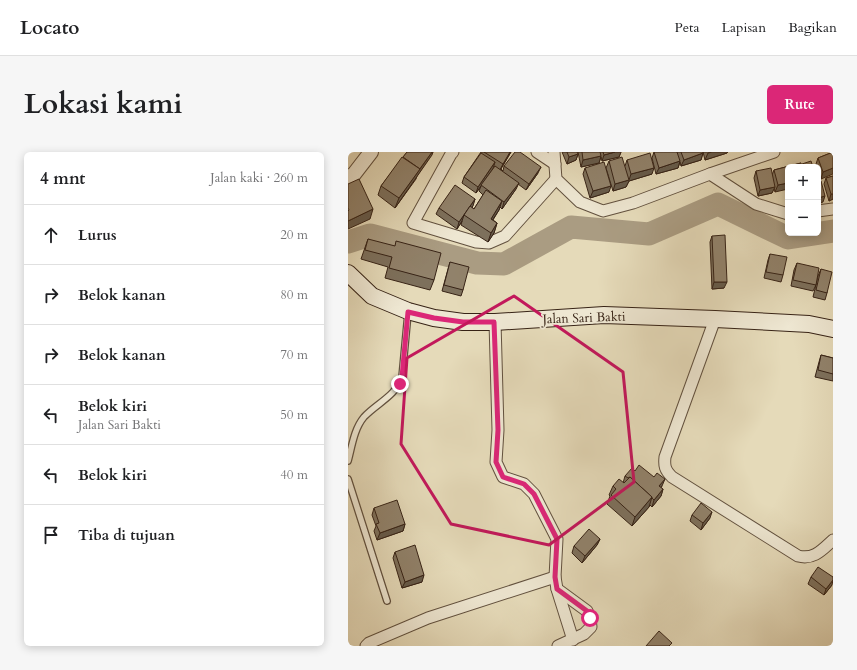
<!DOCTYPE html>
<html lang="id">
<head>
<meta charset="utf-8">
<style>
	:root { --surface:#fff; --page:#f6f6f6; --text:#202124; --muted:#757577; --line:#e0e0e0; --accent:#db2777 }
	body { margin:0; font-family:Cardo,serif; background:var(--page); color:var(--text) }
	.controls { position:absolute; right:12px; top:12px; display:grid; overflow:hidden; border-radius:6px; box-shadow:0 2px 10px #0003 }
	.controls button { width:36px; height:36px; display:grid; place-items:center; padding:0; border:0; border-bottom:1px solid var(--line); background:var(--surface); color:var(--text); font:20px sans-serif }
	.stop { position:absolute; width:12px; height:12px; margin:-9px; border:3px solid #db2777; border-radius:50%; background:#fff }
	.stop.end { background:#db2777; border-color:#fff; box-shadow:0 1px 4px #0008 }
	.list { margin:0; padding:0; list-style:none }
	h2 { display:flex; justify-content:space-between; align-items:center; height:52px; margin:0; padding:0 16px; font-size:17px }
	h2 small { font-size:13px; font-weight:400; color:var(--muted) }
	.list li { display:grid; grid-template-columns:26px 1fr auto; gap:12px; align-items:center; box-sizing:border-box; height:60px; padding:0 16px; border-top:1px solid var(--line) }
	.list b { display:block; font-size:15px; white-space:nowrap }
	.list p { margin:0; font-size:13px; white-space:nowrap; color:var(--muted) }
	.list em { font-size:13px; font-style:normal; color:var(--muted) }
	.icon { flex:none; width:22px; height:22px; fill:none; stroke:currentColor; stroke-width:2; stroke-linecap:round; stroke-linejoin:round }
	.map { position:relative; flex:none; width:485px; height:494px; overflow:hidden; border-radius:6px }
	header { display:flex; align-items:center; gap:24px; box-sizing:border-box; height:56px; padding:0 20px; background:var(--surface); border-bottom:1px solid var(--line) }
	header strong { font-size:19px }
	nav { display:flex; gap:22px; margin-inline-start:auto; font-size:14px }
	.intro { display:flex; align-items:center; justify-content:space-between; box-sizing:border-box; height:96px; padding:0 24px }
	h1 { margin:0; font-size:28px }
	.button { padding:10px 18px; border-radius:6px; background:var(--accent); color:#fff; font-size:14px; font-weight:700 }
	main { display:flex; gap:24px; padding:0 24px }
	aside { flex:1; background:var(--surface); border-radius:6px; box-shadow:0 2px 10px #0003 }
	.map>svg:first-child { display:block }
</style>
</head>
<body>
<header>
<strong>Locato</strong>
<nav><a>Peta</a><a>Lapisan</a><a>Bagikan</a></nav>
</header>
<div class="intro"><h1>Lokasi kami</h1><a class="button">Rute</a></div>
<main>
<aside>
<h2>4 mnt<small>Jalan kaki · 260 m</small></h2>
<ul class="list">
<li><svg class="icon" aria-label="ahead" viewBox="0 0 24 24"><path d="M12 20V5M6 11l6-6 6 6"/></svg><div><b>Lurus</b></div><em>20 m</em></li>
<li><svg class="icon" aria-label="right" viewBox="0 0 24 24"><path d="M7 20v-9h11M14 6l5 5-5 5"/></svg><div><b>Belok kanan</b></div><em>80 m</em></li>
<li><svg class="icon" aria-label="right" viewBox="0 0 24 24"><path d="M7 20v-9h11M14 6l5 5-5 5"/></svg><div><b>Belok kanan</b></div><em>70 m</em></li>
<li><svg class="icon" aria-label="left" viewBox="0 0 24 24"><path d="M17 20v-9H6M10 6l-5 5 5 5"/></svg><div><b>Belok kiri</b><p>Jalan Sari Bakti</p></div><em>50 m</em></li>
<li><svg class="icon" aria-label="left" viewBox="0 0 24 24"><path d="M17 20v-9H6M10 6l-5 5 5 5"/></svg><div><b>Belok kiri</b></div><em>40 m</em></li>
<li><svg class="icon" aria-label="arrive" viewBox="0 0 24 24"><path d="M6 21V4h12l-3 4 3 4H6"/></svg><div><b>Tiba di tujuan</b></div></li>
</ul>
</aside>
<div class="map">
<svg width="485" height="494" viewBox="0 0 485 494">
	<rect width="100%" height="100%" fill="#e5dab9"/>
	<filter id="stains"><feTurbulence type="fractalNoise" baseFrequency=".005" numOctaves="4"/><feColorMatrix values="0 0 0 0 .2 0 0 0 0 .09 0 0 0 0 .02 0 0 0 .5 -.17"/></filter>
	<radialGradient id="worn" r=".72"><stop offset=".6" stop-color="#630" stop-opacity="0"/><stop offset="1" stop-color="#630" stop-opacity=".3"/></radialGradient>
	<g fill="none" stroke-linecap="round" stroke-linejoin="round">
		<path stroke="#aa9c82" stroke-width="23" d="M0,90L22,83L129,111L156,112L223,75L301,82L370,52L440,86L485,79"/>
		<g stroke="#62513f" stroke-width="8">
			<g id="service">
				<path d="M0,309C4,294 6,277 16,265C29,251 48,244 54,225L60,161"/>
				<path d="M0,327L39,449"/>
			</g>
		</g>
		<g stroke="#62513f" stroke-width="13">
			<g id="minor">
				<path d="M105,0L103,2L65,71L128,90L141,91L157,84L208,27"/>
				<path d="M189,0L207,12"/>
				<path d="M206,0L208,27L232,50L255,59L285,51L362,22L426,0"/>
				<path d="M362,22L408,52L440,62"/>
				<path d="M470,59L485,57"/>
				<path d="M367,167L317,305C316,314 317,318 324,325L450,404C466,408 474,398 485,388"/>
				<path d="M147,170L150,278L148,310L155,325L176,332L186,342L209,387L207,425L209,437L239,459L242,466L243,475L236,482L210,494"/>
				<path d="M209,437L225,488"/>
				<path d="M18,494L21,491L80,466L207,425"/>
			</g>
		</g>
		<g stroke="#62513f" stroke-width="16">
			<path id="tertiary" d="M0,26L6,22L23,0"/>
		</g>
		<g stroke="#372316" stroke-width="18">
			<path id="secondary" d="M0,121L24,144L60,159L86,166L115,170H147L256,163L367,167L461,172L485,177"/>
		</g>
		<use href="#service" stroke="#eee7d2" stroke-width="5.5"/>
		<use href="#minor" stroke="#eee7d2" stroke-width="11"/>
		<use href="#tertiary" stroke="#eee7d2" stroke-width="14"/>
		<use href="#secondary" stroke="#eee7d2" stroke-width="16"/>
	</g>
	<g fill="#7d705c" stroke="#372316">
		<path d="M59,0H85L69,24L68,27L47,56L30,43L33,34Z"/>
		<path d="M133,0H163L153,17L155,19L156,14L190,21L178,38L170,32L168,37L154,57L152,55L151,58L145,68L149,71L146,81L140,90L113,73L114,69L109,77L88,62L91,56L127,47L124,55L126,57L135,43L131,39L133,34L128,41L114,31L116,25Z"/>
		<path d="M214,0H229L230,2L228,8L219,12Z"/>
		<path d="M230,0H273L271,5L254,9L253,5L251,11L233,15Z"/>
		<path d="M306,0H355L353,8L333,14L332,10L330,16L308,22L304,6Z"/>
		<path d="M355,0H380L379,1L357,8Z"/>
		<path d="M485,0L473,27L470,19V15H469L468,12L470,6Z"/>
		<path d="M279,8L304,22L281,29L278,35L265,39L258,16L261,9L277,14Z"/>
		<path d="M453,11L427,40L426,36L424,41L410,44L406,26L408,19L424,23L426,18Z"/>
		<path d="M237,16L261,40L242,46L235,22Z"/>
		<path d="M485,24V47L481,49L476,32L478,26Z"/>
		<path d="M440,38V54L438,45Z"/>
		<path d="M364,84L376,136L364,137L362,90Z"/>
		<path d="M20,87L86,128L82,138L37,126L40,115L13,107Z"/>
		<path d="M422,102L435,123L433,130L416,126L420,108Z"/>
		<path d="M102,110L115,138L113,144L94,139L100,117Z"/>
		<path d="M449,111L468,133L465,139L443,134L446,118Z"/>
		<path d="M473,117L479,141L477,148L465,145L470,124Z"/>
		<path d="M473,203L485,206V229L467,225L471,210Z"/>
		<path d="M287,319L314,334L313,336L315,337L313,344L304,355L302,353L301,355L284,374L259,352L262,344L261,343L265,334L275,331L277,324Z"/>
		<path d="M26,356L57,372L55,379L29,388L26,379L28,374L24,363Z"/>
		<path d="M344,363L362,366L353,378L342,369Z"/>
		<path d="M252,387L249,393L234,411L224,401L226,394Z"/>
		<path d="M47,400L74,430L54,436L45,406Z"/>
		<path d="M463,425L484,433L476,443L460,432Z"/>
	</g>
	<g fill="#665b4b" stroke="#372316">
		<path d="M84,0H85L84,3L47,56L51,46Z"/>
		<path d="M162,0H163L152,18L155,12Z"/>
		<path d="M267,0H273L271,5L254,9L256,3Z"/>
		<path d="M364,0H380L379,1L357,8L360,1Z"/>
		<path d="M355,1L353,8L333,14L336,8Z"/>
		<path d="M230,2L228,8L219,12L221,5Z"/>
		<path d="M253,4L251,11L233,15L235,8Z"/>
		<path d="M332,9L330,16L308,22L311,16Z"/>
		<path d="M147,10L145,17L128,41L130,35Z"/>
		<path d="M193,15L190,21L178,38L181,32Z"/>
		<path d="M306,16L304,22L281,29L278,35L265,39L267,32L281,28L283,22Z"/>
		<path d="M485,16V22L473,27L475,20Z"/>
		<path d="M171,31L168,37L154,57L156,50Z"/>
		<path d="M440,31V37L427,40L430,33Z"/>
		<path d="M263,34L261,40L242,46L245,39Z"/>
		<path d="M427,35L424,41L410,44L412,38Z"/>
		<path d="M483,42H485V47L481,49Z"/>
		<path d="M477,44L475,50L470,52V46Z"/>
		<path d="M127,47L125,54L117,64L116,63L114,69L109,77L111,70Z"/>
		<path d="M154,49L151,58L139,76L143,67Z"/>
		<path d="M25,57L22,67L0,77V69Z"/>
		<path d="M149,71L146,81L140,90L143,81Z"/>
		<path d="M366,130H379L376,136L364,137Z"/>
		<path d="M317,327L314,334L308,341L311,334Z"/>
		<path d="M315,337L313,344L304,355L306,348Z"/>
		<path d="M304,345L301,355L284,374L287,365Z"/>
		<path d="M364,360L362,366L353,378L355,371Z"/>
		<path d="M57,372L55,379L29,388L32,381Z"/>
		<path d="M252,387L249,393L234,411L237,404Z"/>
		<path d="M76,423L74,430L54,436L57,430Z"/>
		<path d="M485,428L484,433L476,443L478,437Z"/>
	</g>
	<g fill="#91826b" stroke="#372316">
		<path d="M59,0H84L71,18L72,17L55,5Z"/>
		<path d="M136,0H162L155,12Z"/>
		<path d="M167,0H172L193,15L181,32L156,14Z"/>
		<path d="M219,0H229L230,2L221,5Z"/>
		<path d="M234,0H252L253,4L235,8Z"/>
		<path d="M255,0H267L256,3Z"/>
		<path d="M306,0H329L332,9L311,16Z"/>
		<path d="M333,0H355V1L336,8Z"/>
		<path d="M485,0V16L475,20L470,6Z"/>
		<path d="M133,1L147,10L130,35L116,25Z"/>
		<path d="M302,1L306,16L283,22L279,8Z"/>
		<path d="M54,5L72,17L51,46L33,34Z"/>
		<path d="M274,5L281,28L267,32L261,9Z"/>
		<path d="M463,9L465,15H454V12Z"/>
		<path d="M256,10L263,34L245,39L237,16Z"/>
		<path d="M453,11L454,15H440V31L430,33L426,18Z"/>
		<path d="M147,14L171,31L156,50L133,33Z"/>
		<path d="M423,16L427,35L412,38L408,19Z"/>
		<path d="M485,24V42H483L478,26Z"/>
		<path d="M11,27L25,57L0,69V59L1,58L0,56V32Z"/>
		<path d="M473,29L477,44L470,46V30Z"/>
		<path d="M107,33L127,47L111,70L91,56Z"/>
		<path d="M138,38L154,49L143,67L149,71L143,81L116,63L122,54L126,57Z"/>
		<path d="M377,83L379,130H366L364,84Z"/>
		<path d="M20,87L47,94L48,89L93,101L86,128L41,116L44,105L17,98Z"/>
		<path d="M422,102L439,105L435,123L418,120Z"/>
		<path d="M102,110L121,115L115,138L96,133Z"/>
		<path d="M449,111L471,116L468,133L445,128Z"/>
		<path d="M473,117L484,120L479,141L468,138Z"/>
		<path d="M473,203L485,206V222L470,218Z"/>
		<path d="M291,313L306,325L309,321L317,327L311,334L315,337L306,348L304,346V345L282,325L280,326L277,324L284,316L287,319Z"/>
		<path d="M282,325L304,345L287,365L263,343L268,337L265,334L271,327L276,331Z"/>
		<path d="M49,348L57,372L32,381L28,372L31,371L26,356Z"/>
		<path d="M353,351L364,360L355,371L344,363Z"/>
		<path d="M241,377L252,387L237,404L226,394Z"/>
		<path d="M67,393L76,423L57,430L47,400Z"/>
		<path d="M470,415L485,425V428L478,437L463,425Z"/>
		<path d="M311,479L324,491L321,494H298Z"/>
	</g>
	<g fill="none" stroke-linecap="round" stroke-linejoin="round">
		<path stroke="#db2777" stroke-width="5" d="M52,232L54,225L60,160L86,166L115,170H146L150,278L148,310L155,325L176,332L186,342L209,387L207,425L209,437L239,459L242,466"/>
	</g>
	<path fill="none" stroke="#c2185b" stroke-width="3" stroke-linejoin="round" d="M166,144L275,220L286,330L201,393L103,372L53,292L59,206Z"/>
	<g text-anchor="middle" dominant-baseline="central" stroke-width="3.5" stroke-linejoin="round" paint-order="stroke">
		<g font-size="13" fill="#372316" stroke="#eee7d2">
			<text transform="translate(236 166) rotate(-2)">Jalan Sari Bakti</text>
		</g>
	</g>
	<rect width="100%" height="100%" filter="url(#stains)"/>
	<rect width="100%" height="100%" fill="url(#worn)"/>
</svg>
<div class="controls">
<button>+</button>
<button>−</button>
</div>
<div class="stop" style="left:242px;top:466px"></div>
<div class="stop end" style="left:52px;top:232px"></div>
</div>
</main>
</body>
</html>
